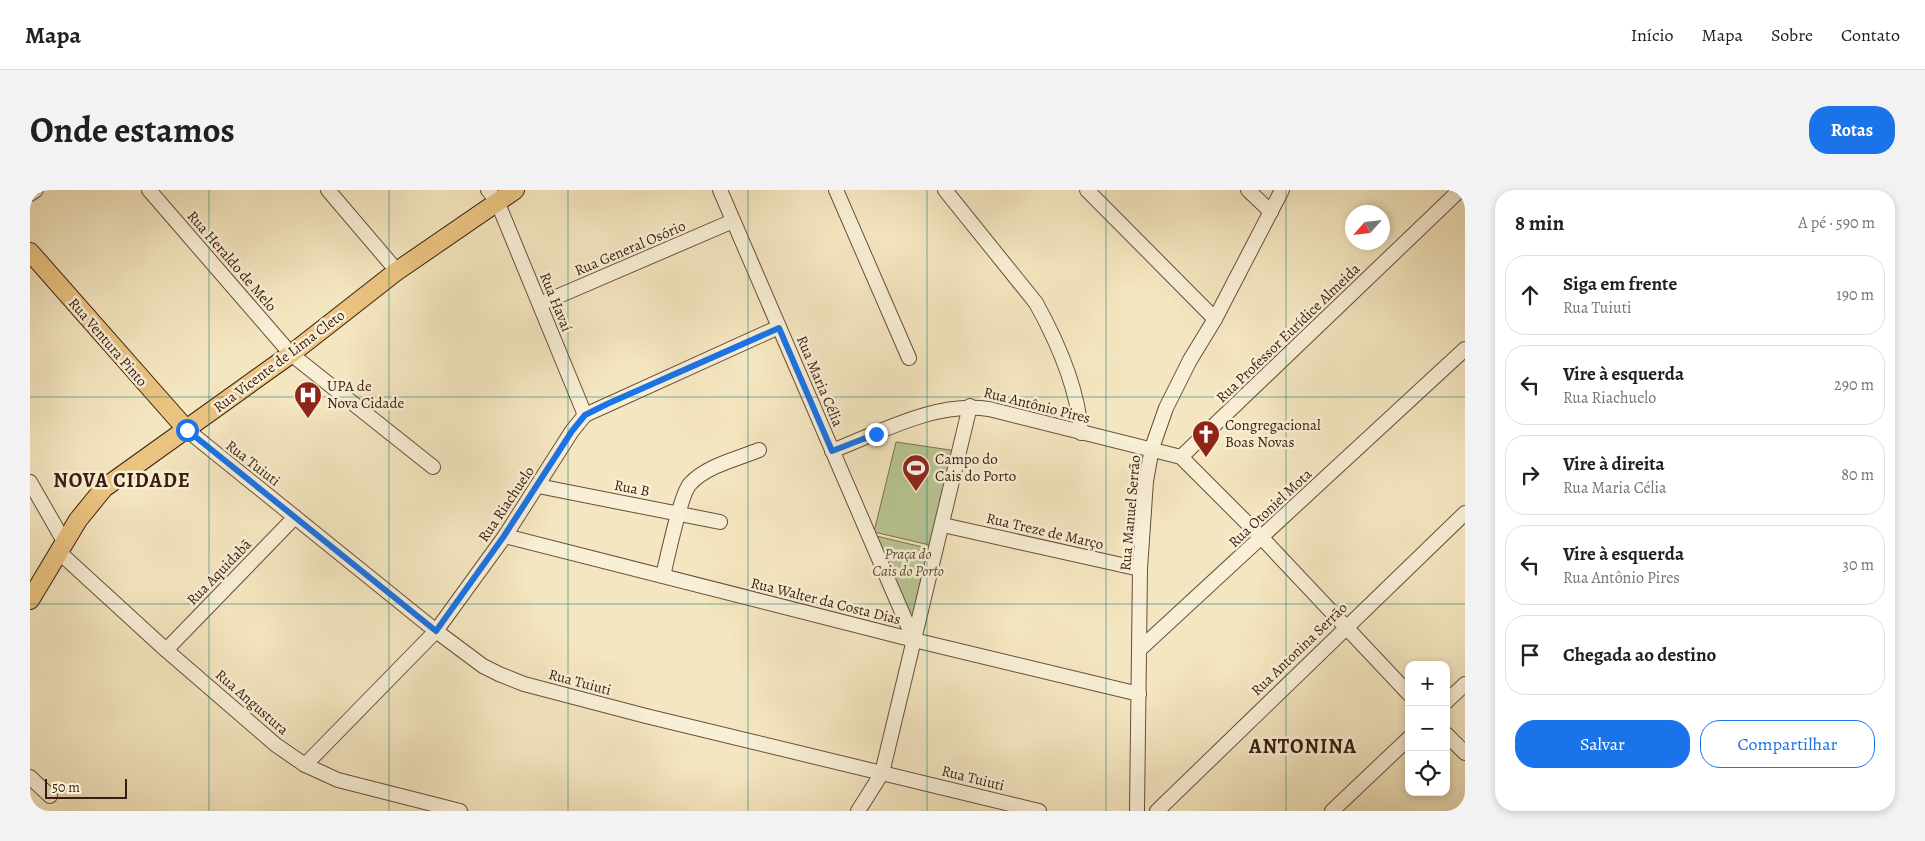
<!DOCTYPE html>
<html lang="pt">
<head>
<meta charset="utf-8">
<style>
	:root { --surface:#fff; --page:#f2f2f2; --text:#202124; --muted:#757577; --line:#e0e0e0; --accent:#1a73e8 }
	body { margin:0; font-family:Alegreya,serif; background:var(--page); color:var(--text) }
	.controls { position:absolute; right:15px; bottom:15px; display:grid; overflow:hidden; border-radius:10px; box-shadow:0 2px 8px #0003 }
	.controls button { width:45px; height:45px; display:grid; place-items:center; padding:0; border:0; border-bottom:1px solid var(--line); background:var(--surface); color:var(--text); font:25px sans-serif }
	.compass { position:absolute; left:1315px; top:15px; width:45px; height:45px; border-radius:50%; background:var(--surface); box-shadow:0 2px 8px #0003; rotate:243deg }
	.scale { position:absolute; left:15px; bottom:12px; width:82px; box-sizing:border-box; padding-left:5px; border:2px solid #3b1c0f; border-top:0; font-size:14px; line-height:18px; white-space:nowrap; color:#3b1c0f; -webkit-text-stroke:4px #f8efd6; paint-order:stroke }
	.stop { position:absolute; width:15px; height:15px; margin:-11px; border:4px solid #1a73e8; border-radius:50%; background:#fff }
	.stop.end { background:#1a73e8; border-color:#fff; box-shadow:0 1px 5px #0008 }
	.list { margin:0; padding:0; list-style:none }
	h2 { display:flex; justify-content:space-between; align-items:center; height:65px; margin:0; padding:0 20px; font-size:21px }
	h2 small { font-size:16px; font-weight:400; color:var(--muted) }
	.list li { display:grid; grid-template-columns:32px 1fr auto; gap:15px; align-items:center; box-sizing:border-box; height:80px; margin:0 10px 10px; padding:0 10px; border:1px solid var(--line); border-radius:20px }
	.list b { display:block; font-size:19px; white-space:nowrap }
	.list p { margin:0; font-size:16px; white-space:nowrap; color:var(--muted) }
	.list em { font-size:16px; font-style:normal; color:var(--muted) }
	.actions { display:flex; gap:10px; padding:15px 20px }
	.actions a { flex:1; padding:11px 0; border:1px solid var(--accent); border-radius:20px; text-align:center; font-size:18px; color:var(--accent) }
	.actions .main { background:var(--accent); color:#fff }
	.icon { flex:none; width:28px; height:28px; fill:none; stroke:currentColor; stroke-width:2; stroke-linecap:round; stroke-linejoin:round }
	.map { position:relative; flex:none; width:1435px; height:621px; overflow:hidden; border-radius:20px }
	header { display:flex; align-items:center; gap:30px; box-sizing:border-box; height:70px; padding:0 25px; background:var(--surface); border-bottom:1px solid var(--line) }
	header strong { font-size:24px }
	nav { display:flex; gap:28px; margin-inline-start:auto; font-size:18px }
	.intro { display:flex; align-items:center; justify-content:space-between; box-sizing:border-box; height:120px; padding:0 30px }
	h1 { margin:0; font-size:35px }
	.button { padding:12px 22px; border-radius:20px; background:var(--accent); color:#fff; font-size:18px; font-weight:700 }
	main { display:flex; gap:30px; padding:0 30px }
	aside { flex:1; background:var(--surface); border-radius:20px; box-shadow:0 2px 8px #0003 }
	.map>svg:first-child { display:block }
</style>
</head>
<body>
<header>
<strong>Mapa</strong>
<nav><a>Início</a><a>Mapa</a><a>Sobre</a><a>Contato</a></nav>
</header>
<div class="intro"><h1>Onde estamos</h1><a class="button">Rotas</a></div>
<main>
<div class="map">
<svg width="1435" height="621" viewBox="0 0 1435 621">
	<rect width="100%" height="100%" fill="#f4e6c0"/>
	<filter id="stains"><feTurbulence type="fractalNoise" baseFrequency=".004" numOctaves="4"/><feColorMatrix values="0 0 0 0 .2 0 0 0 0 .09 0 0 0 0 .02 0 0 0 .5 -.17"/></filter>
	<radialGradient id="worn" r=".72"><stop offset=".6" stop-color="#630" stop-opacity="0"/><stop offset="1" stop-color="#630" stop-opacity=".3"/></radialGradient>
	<g fill="#b9c694" stroke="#7a7152">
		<path d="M866,252L927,261L904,356L844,342Z"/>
		<path d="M842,345L901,359L882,428Z"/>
	</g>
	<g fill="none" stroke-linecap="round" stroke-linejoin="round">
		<g stroke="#694e3b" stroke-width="16">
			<g id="minor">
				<path d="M119,0L261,164L403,277"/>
				<path d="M298,0L367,81"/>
				<path d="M458,0L467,11L555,225"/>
				<path d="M690,0L884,450"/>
				<path d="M806,0L879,168"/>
				<path d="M915,0L1006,113C1027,151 1048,199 1051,243"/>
				<path d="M1057,0L1185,129"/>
				<path d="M1218,0L1241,22"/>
				<path d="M0,4L6,0"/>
				<path d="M510,114L703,31"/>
				<path d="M157,240L406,441L453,476L469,484L494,494L616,526L1009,621"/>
				<path d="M802,261C851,242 906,211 959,219L1151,267L1232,348L1379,504"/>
				<path d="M1151,267L1430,0"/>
				<path d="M0,292L35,353"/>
				<path d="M508,296L690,332"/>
				<path d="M913,335L1110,379"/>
				<path d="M475,346L884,450L1109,504"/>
				<path d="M30,363L136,460L246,555L275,575L308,590L430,621"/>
				<path d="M633,386C637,369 651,303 660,294C676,276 707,269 729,260"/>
				<path d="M1110,459L1435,159"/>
				<path d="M136,460L265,327"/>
				<path d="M1416,512L1435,494"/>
				<path d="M1416,544L1435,563"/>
				<path d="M275,575L406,441L475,346L542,241L555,225L749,137"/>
				<path d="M0,587L20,606"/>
				<path d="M828,621L852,583L940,216"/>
				<path d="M1107,621L1110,379L1116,291L1122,258L1136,218L1160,170L1185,129L1252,0"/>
				<path d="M1127,621L1435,323"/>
				<path d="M1302,621L1379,548"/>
			</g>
		</g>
		<g stroke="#3b1c0f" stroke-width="20">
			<g id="major">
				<path d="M0,62L157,240"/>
				<path d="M0,410L48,330L74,298L261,164L367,81L485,0"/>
			</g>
		</g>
		<use href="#minor" stroke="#f8efd6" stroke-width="14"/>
		<use href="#major" stroke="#eac380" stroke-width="18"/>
	</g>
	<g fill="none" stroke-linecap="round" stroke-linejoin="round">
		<path stroke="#1a73e8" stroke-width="6" d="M157,240L406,441L474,346L542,241L555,225L577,214L749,138L802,261L846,244"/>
	</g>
	<path fill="none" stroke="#0f766e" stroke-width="1" stroke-opacity="0.55" d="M179,0V621M359,0V621M538,0V621M718,0V621M897,0V621M1076,0V621M1256,0V621M0,207H1435M0,414H1435"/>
	<defs>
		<g id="hospital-pin" transform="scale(1.4375)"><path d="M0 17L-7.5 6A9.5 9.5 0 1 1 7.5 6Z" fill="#8f2418" stroke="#f8efd6"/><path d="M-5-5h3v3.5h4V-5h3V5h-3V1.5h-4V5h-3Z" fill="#fff"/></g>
		<g id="church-pin" transform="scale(1.4375)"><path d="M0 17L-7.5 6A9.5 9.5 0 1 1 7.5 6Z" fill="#8f2418" stroke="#f8efd6"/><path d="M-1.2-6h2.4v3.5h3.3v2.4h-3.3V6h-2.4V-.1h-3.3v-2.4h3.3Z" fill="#fff"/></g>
		<g id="stadium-pin" transform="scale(1.4375)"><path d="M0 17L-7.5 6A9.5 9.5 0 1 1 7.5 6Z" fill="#8f2418" stroke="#f8efd6"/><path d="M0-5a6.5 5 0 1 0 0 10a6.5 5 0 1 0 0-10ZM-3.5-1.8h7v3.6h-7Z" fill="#fff"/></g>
	</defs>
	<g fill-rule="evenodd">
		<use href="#hospital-pin" x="278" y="205"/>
		<use href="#church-pin" x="1176" y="244"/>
		<use href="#stadium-pin" x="886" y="278"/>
	</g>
	<g text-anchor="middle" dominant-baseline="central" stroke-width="5" stroke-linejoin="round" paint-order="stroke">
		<g font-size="15" fill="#3b1c0f" stroke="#f8efd6">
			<text transform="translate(600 58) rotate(-23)">Rua General Osório</text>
			<text transform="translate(202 71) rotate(49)">Rua Heraldo de Melo</text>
			<text transform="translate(526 112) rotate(68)">Rua Havaí</text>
			<text transform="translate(1258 143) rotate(-44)">Rua Professor Eurídice Almeida</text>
			<text transform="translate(78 152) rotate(49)">Rua Ventura Pinto</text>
			<text transform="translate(249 171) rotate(-37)">Rua Vicente de Lima Cleto</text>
			<text transform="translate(790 191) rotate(67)">Rua Maria Célia</text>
			<text transform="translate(1007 215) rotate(14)">Rua Antônio Pires</text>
			<text transform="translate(223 273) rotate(38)">Rua Tuiuti</text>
			<text transform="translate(602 298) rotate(11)">Rua B</text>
			<text transform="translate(476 314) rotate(-56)">Rua Riachuelo</text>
			<text transform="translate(1240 318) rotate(-43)">Rua Otoniel Mota</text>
			<text transform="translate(1100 323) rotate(-85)">Rua Manuel Serrão</text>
			<text transform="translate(1015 341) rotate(13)">Rua Treze de Março</text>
			<text transform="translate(189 382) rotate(-46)">Rua Aquidabã</text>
			<text transform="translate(796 411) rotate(14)">Rua Walter da Costa Dias</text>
			<text transform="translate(1269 459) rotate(-44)">Rua Antonina Serrão</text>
			<text transform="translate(550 492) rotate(15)">Rua Tuiuti</text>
			<text transform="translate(222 512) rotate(41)">Rua Angustura</text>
			<text transform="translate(943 588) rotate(14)">Rua Tuiuti</text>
		</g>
		<g font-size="15" fill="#3b1c0f" stroke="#f8efd6" text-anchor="start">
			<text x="297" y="196">UPA de<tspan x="297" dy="17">Nova Cidade</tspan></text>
			<text x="1195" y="235">Congregacional<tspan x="1195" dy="17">Boas Novas</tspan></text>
			<text x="905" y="269">Campo do<tspan x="905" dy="17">Cais do Porto</tspan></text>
		</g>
		<g font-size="15" font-style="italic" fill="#614f37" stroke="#f8efd6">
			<text x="878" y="364">Praça do<tspan x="878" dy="17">Cais do Porto</tspan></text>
		</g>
		<g font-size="20" font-weight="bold" letter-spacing="1" fill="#3b1c0f" stroke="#f8efd6">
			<text x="92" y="290">NOVA CIDADE</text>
			<text x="1273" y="556">ANTONINA</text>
		</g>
	</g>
	<rect width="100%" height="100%" filter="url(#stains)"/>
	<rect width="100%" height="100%" fill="url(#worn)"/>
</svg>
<div class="controls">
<button>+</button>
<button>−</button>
<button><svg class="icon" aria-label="locate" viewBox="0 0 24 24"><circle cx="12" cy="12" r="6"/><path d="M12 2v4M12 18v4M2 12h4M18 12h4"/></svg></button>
</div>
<svg class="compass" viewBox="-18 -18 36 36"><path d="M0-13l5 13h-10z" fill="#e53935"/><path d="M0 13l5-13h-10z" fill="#757577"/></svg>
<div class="scale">50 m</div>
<div class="stop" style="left:157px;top:240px"></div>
<div class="stop end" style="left:846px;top:244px"></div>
</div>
<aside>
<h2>8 min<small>A pé · 590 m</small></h2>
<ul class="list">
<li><svg class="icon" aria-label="ahead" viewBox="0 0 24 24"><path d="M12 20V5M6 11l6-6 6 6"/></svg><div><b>Siga em frente</b><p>Rua Tuiuti</p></div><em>190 m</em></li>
<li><svg class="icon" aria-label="left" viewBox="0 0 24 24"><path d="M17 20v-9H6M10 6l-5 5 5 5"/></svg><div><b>Vire à esquerda</b><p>Rua Riachuelo</p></div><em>290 m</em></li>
<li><svg class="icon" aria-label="right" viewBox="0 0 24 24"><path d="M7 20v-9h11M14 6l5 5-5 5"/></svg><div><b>Vire à direita</b><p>Rua Maria Célia</p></div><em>80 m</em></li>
<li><svg class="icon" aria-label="left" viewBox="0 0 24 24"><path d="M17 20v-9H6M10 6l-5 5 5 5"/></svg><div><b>Vire à esquerda</b><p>Rua Antônio Pires</p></div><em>30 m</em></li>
<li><svg class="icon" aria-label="arrive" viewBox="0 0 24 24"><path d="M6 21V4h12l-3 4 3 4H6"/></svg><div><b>Chegada ao destino</b></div></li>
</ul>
<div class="actions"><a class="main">Salvar</a><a>Compartilhar</a></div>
</aside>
</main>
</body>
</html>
